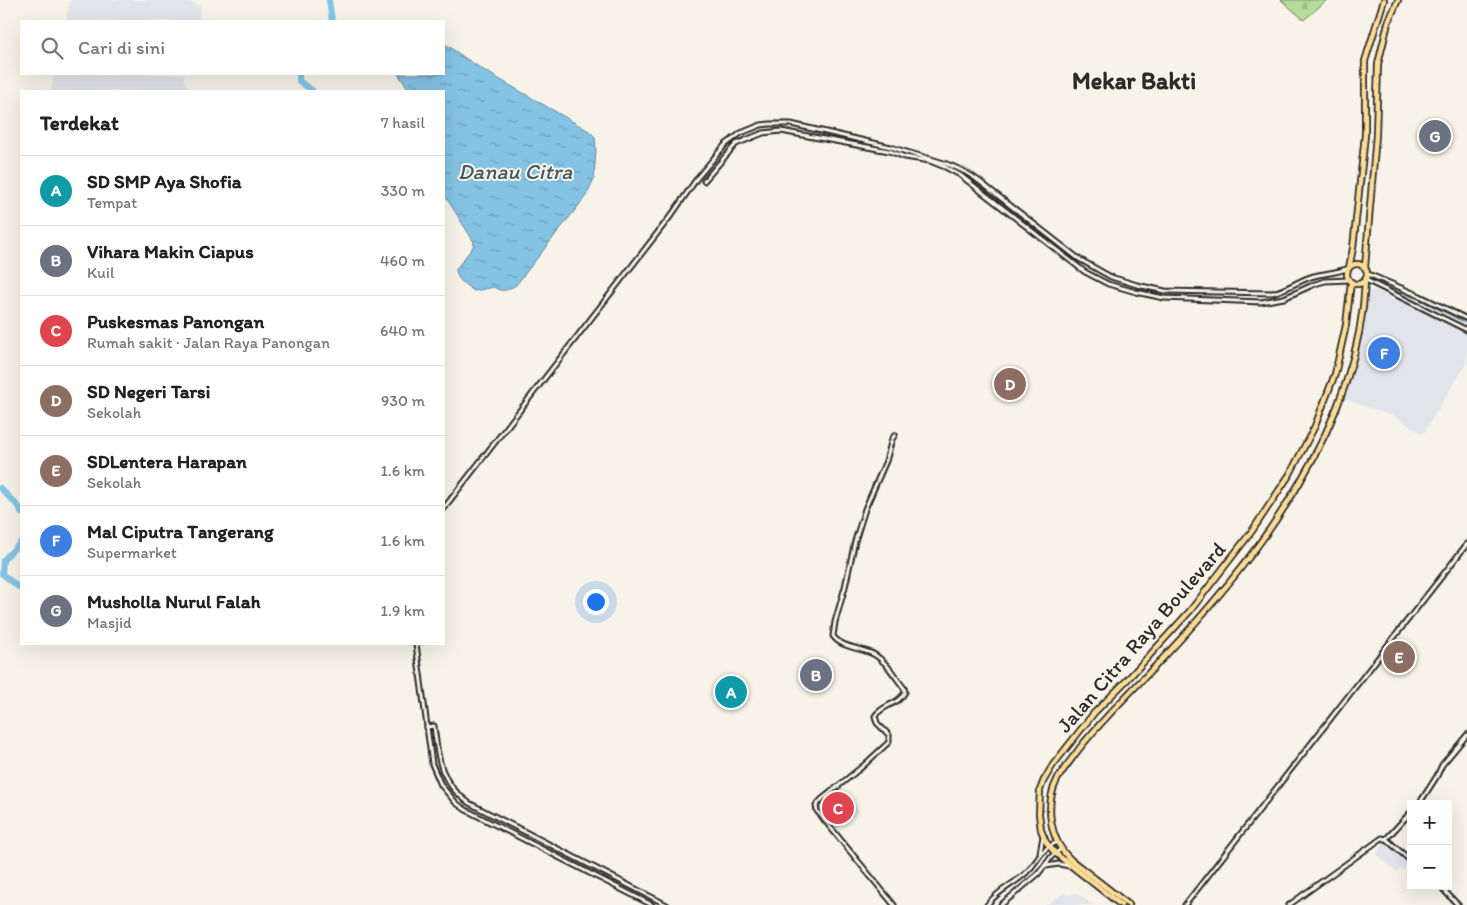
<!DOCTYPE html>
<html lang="id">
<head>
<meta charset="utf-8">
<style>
	:root { --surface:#fff; --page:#f2f2f2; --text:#222; --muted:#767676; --line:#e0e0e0; --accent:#c8321e }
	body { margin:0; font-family:Itim,sans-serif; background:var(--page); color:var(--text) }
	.controls { position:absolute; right:15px; bottom:15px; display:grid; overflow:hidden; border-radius:0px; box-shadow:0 5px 20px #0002 }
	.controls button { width:45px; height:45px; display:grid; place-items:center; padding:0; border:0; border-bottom:1px solid var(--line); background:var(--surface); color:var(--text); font:25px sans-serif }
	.you { position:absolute; left:595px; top:601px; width:18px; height:18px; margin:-12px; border:4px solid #fff; border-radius:50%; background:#1a73e8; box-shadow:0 0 0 8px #1a73e833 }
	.badge { display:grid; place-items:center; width:32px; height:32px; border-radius:50%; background:var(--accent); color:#fff; font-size:16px; font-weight:700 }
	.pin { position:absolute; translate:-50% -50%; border:2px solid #fff; box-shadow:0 1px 5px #0006 }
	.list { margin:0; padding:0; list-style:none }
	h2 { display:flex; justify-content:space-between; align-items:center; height:65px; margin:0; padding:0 20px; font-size:21px }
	h2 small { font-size:16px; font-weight:400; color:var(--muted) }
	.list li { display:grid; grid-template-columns:32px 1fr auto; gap:15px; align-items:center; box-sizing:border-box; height:70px; padding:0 20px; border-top:1px solid var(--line) }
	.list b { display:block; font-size:19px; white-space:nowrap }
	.list p { margin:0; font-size:16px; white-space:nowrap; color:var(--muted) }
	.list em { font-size:16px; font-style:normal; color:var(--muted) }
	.icon { flex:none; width:28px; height:28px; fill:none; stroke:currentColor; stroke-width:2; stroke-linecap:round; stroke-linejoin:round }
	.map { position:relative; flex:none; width:1467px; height:905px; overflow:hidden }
	.search { position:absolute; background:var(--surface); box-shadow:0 5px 20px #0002; left:20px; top:20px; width:425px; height:55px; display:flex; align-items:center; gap:12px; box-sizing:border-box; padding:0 18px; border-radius:0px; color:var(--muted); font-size:19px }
	.panel { position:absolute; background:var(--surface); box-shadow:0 5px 20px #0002; left:20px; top:90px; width:425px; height:555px; border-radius:0px }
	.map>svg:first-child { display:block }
</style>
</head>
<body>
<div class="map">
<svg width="1467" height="905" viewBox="0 0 1467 905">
	<defs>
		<pattern id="cemetery-stones" width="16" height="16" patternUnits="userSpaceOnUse" patternTransform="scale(1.25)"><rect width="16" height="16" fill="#b5dd99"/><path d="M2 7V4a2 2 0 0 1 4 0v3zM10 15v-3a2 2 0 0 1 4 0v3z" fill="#9cbe84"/></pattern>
		<pattern id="water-ripples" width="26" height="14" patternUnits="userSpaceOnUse" patternTransform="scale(1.25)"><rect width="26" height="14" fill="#85c3e5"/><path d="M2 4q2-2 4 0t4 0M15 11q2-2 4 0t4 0" fill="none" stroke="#6d9fba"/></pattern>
	</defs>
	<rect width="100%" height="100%" fill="#f7f3e8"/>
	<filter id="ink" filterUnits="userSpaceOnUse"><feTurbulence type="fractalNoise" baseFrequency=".02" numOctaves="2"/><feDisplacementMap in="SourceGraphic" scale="10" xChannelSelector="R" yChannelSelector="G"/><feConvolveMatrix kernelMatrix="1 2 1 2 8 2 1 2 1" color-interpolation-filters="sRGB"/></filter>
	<g filter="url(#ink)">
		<g fill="#e1e4ea">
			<path d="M70,0H183L201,6L198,21H66Z"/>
			<path d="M54,74H185L184,77L188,91H51Z"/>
			<path d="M1374,290L1420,310L1467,333V362L1423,434L1394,416L1343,399L1363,334L1369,291Z"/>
			<path d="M1014,368L1028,382L1013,397L1006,389L1004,391L1000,388L996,389L992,386Z"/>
			<path d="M1393,642L1415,660L1406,672L1383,655Z"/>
			<path d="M840,788L859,811L836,830L818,809L821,803Z"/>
			<path d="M1386,841L1410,861L1403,870L1399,868L1397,872L1376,854Z"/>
			<path d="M1064,893L1067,895L1077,893L1093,905H1046Z"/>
		</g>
		<path fill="url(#cemetery-stones)" stroke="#708462" d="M1281,0H1327L1304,20Z"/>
		<path fill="url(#water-ripples)" stroke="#61869b" d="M444,43L462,56L485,71L589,131L595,137L596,149L594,179L590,187L586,196L516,285C508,290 502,293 494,287L474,291C466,285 456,280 456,269L473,247L474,242L444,194V91H410L398,74H444Z"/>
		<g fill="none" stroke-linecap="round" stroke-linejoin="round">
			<path stroke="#61869b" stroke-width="1" d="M1381,284L1422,301L1467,324"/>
			<g stroke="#85c3e5" stroke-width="6">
				<path d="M329,0L332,21"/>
				<path d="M299,74V81L313,91"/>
				<path d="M0,488L20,508L21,513"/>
				<path d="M21,542L3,560L2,574L21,589"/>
			</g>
			<g stroke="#2b2b2b" stroke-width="7">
				<g id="minor">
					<path d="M704,181L736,144L763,133L781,131L889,151L905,157L930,161L945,167L960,175L1085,272L1108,284L1136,292L1164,298L1261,302L1284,298L1315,284L1325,281L1349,280"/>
					<path d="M1368,274L1420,296L1467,319"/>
					<path d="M1366,280L1467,330"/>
					<path d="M444,508L673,213L698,177L725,145L741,133L761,125L770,124H791L891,147C921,158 953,161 979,181L1079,259L1111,277L1137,285L1165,291L1272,293C1287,290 1299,280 1314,276C1326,273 1337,273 1349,268"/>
					<path d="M416,644L432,764L441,785L456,803L466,810L652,905"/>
					<path d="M427,727L434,726C438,760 440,782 469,803L667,905"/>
					<path d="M1419,804L1437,776L1442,765L1467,735"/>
					<path d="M1386,839L1411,812"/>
					<path d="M1040,853L1043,836"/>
					<path d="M1046,866L1059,864L1069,866"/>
					<path d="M1440,886L1458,905"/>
					<path d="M894,905L817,811L816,806L821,800L863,766L889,742V735L877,723L875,716C882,705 900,704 905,692L904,688C895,677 887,662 875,655C863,648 841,648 833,636L835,622L845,587L855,541L865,509L886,461L892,439L895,435"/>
					<path d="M987,905C998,890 1013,885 1026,873C1040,860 1037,852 1057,842"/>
					<path d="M1001,905L1038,874L1052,856L1061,849"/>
					<path d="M1185,905L1467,544"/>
					<path d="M1289,905L1382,838L1386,839L1411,861"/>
				</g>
			</g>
			<g stroke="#2b2b2b" stroke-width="8">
				<g id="major">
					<circle cx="1357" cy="274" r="10"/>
					<path d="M1365,267L1376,135L1378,64L1388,23L1398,0"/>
					<path d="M1349,268L1353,248L1365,135V61L1384,0"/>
					<path d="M1121,905L1055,853L1046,842L1041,830L1039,814L1040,790L1044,780L1053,765L1094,713L1127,680L1190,611L1252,531L1290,474L1315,426L1335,374L1346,325L1351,282"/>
					<path d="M1129,905L1071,860C1050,841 1044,806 1057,780C1063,769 1072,759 1079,749C1105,716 1135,688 1164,657C1259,556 1359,426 1365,282"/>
				</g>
			</g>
			<use href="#minor" stroke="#f7f3e8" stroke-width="3"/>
			<use href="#major" stroke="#fedd96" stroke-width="4.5"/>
		</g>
	</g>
	<g text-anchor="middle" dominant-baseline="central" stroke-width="4" stroke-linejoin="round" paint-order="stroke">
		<g font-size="21" fill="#2b2b2b" stroke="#f7f3e8">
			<text transform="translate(1141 637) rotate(-49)">Jalan Citra Raya Boulevard</text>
		</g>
		<g font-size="22" font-style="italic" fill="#465963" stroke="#f7f3e8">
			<text x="515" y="171">Danau Citra</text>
		</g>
		<g font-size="24" font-weight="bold" fill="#2b2b2b" stroke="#f7f3e8">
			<text x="1134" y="80">Mekar Bakti</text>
		</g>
	</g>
</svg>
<div class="controls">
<button>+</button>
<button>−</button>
</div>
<div class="you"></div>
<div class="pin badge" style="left:731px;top:692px;background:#0f9aa8">A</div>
<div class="pin badge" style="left:816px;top:675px;background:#6b7280">B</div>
<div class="pin badge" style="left:838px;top:808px;background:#e0444e">C</div>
<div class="pin badge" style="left:1010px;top:384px;background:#8d6e63">D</div>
<div class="pin badge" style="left:1399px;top:657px;background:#8d6e63">E</div>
<div class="pin badge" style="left:1384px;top:353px;background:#3f7fe0">F</div>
<div class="pin badge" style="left:1435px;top:136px;background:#6b7280">G</div>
<div class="search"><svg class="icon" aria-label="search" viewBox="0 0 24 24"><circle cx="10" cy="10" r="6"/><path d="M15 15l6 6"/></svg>Cari di sini</div>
<section class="panel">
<h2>Terdekat<small>7 hasil</small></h2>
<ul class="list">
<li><span class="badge" style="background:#0f9aa8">A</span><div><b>SD SMP Aya Shofia</b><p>Tempat</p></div><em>330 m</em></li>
<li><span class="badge" style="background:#6b7280">B</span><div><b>Vihara Makin Ciapus</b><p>Kuil</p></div><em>460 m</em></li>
<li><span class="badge" style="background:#e0444e">C</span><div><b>Puskesmas Panongan</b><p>Rumah sakit · Jalan Raya Panongan</p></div><em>640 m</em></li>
<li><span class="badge" style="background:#8d6e63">D</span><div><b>SD Negeri Tarsi</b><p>Sekolah</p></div><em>930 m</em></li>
<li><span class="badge" style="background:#8d6e63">E</span><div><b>SDLentera Harapan</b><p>Sekolah</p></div><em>1.6 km</em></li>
<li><span class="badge" style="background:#3f7fe0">F</span><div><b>Mal Ciputra Tangerang</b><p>Supermarket</p></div><em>1.6 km</em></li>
<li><span class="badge" style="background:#6b7280">G</span><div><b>Musholla Nurul Falah</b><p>Masjid</p></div><em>1.9 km</em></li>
</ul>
</section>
</div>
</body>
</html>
